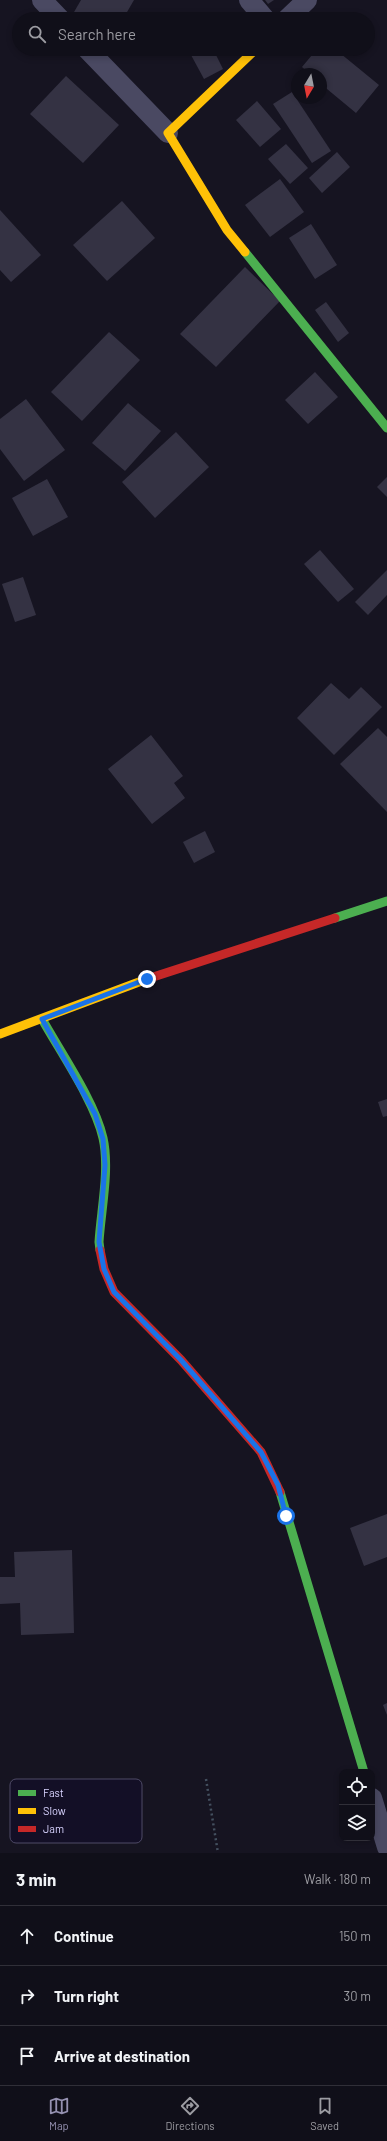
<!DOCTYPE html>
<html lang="en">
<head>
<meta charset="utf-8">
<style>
	:root { --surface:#100f19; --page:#191822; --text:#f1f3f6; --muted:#9c9ca2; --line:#302f38; --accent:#9591b1 }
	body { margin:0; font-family:Barlow,sans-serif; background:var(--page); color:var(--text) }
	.controls { position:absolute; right:12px; bottom:12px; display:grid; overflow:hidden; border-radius:8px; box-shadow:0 2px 6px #0003 }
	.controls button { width:36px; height:36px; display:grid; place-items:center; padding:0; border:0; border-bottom:1px solid var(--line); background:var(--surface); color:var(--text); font:20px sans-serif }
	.compass { position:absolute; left:291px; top:68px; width:36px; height:36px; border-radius:50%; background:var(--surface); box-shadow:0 2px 6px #0003; rotate:190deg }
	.stop { position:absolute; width:12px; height:12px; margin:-9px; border:3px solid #1a73e8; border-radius:50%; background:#fff }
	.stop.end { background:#1a73e8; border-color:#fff; box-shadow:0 1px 4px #0008 }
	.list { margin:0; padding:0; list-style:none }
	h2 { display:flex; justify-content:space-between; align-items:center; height:52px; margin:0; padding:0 16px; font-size:17px }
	h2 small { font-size:13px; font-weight:400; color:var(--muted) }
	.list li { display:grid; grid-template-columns:26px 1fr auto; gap:12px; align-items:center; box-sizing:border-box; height:60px; padding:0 16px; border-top:1px solid var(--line) }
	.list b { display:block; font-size:15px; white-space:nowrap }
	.list em { font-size:13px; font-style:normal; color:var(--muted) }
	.icon { flex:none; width:22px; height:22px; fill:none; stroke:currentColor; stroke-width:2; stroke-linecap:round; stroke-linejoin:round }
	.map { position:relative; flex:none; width:387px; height:1853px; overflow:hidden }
	.search { position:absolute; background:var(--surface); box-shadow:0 2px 6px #0003; left:12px; right:12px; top:12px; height:44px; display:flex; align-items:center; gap:10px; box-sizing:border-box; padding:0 14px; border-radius:22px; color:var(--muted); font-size:15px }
	.sheet { height:232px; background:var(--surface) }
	nav { display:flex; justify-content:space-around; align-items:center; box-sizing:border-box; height:56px; border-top:1px solid var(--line); background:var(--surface); font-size:11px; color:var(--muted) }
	nav a { display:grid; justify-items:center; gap:2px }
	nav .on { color:var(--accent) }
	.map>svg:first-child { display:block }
</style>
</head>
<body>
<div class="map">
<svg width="387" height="1853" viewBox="0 0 387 1853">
	<rect width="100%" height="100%" fill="#161421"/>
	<g fill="#343243">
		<path d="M81,0H134L123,19H70Z"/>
		<path d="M265,0H274L268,4Z"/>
		<path d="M203,49H213L223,69L204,79L191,55Z"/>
		<path d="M317,49H335L379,85L356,113L321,84V74H310L302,67Z"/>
		<path d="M66,76L119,125L83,163L30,114Z"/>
		<path d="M292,92L331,151L312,163L273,104Z"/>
		<path d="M257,101L281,129L260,147L236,120Z"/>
		<path d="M286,144L308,168L290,184L268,159Z"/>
		<path d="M337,152L350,167L322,193L309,178Z"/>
		<path d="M280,179L304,212L270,237L245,205Z"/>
		<path d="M122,201L155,238L107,281L73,245Z"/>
		<path d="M0,210L41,255L11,282L0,270Z"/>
		<path d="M311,224L337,265L315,279L289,238Z"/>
		<path d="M245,267L280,301L216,367L180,334Z"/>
		<path d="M326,302L349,333L338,342L315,310Z"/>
		<path d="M109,332L140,360L82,421L51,392Z"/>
		<path d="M315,372L338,397L308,424L285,400Z"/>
		<path d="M26,399L65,450L24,481L0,449V419Z"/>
		<path d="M128,403L161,431L125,471L92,443Z"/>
		<path d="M176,432L209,467L155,518L122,482Z"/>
		<path d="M387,477V497L377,487Z"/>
		<path d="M47,479L68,517L33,536L12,498Z"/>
		<path d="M320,550L354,589L338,602L304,564Z"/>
		<path d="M387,570V595L368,615L355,602Z"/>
		<path d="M23,577L36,615L15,622L2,584Z"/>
		<path d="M331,683L349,699L361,687L382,707L334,755L297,718Z"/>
		<path d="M378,728L387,737V812L340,764Z"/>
		<path d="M151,735L183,776L174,783L185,798L152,824L108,769Z"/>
		<path d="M205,831L215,852L194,863L183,842Z"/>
		<path d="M387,1099V1116L383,1117L378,1102Z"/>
		<path d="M387,1514V1557L364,1566L350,1528Z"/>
		<path d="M72,1550L74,1633L21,1635L20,1603L0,1604V1577H15L14,1552Z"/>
		<path d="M387,1703V1715L383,1705Z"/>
	</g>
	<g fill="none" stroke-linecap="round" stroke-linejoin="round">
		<path stroke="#44505f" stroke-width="2.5" stroke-dasharray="2 3" stroke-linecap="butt" d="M206,1779L218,1853"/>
		<g stroke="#4a4962" stroke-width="20">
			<path d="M42,0L60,19"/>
			<path d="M249,0L265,19"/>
			<path d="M287,19L307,0"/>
			<path d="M87,49L168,133"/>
			<path d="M372,1798L387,1847"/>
		</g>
		<g stroke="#4caf50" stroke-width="9">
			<path d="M245,252L387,428"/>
			<path d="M335,918L387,901"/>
			<path d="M42,1019C61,1053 95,1102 103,1138C110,1169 101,1210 99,1242L100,1250"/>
			<path d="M280,1492L364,1772"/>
		</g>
		<g stroke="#ffc107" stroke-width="9">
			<path d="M245,252L227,230L168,133L256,49"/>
			<path d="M0,1034L147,979"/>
		</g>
		<g stroke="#c62828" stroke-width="9">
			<path d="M147,979L335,918"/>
			<path d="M100,1250L104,1269L114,1292L181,1360L261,1452L280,1492"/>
		</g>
	</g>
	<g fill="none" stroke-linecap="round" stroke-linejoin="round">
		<path stroke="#1a73e8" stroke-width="5" d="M147,979L42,1019L95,1114L103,1139L105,1165L99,1242L104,1269L114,1292L181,1360L261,1452L278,1485L286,1516"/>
	</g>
	<rect x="10" y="1779" width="132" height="64" rx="6" fill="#130f26" stroke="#4e4a67" stroke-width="1"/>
	<rect x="18" y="1790" width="18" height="6" fill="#4caf50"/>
	<rect x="18" y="1808" width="18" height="6" fill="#ffc107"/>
	<rect x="18" y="1826" width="18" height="6" fill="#c62828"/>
	<g font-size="11" fill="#d9d4ff">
		<text x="43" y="1797">Fast</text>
		<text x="43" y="1815">Slow</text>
		<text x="43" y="1833">Jam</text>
	</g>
</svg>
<div class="controls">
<button><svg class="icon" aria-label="locate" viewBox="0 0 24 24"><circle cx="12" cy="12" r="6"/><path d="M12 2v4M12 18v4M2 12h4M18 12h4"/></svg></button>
<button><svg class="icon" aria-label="layers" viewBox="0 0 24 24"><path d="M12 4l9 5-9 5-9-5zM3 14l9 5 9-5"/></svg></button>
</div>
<svg class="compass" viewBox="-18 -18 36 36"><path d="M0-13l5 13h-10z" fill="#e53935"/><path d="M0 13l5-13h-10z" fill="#9c9ca2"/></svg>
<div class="stop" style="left:286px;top:1516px"></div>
<div class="stop end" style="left:147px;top:979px"></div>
<div class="search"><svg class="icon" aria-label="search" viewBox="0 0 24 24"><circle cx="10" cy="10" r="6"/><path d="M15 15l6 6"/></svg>Search here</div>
</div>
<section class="sheet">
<h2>3 min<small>Walk · 180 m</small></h2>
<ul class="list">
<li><svg class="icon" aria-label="ahead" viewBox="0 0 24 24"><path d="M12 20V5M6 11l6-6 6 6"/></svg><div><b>Continue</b></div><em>150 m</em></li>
<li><svg class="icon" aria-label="right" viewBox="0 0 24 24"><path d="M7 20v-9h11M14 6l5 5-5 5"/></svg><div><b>Turn right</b></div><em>30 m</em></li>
<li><svg class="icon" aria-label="arrive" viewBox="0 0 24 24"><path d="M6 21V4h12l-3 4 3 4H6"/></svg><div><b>Arrive at destination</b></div></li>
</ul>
</section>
<nav>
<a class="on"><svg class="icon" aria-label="map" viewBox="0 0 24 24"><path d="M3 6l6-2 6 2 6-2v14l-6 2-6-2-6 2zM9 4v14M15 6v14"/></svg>Map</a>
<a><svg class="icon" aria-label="directions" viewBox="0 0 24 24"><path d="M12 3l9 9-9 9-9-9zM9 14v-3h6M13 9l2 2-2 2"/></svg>Directions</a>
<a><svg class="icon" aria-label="saved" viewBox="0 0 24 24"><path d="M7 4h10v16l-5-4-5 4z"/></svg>Saved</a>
</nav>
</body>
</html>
